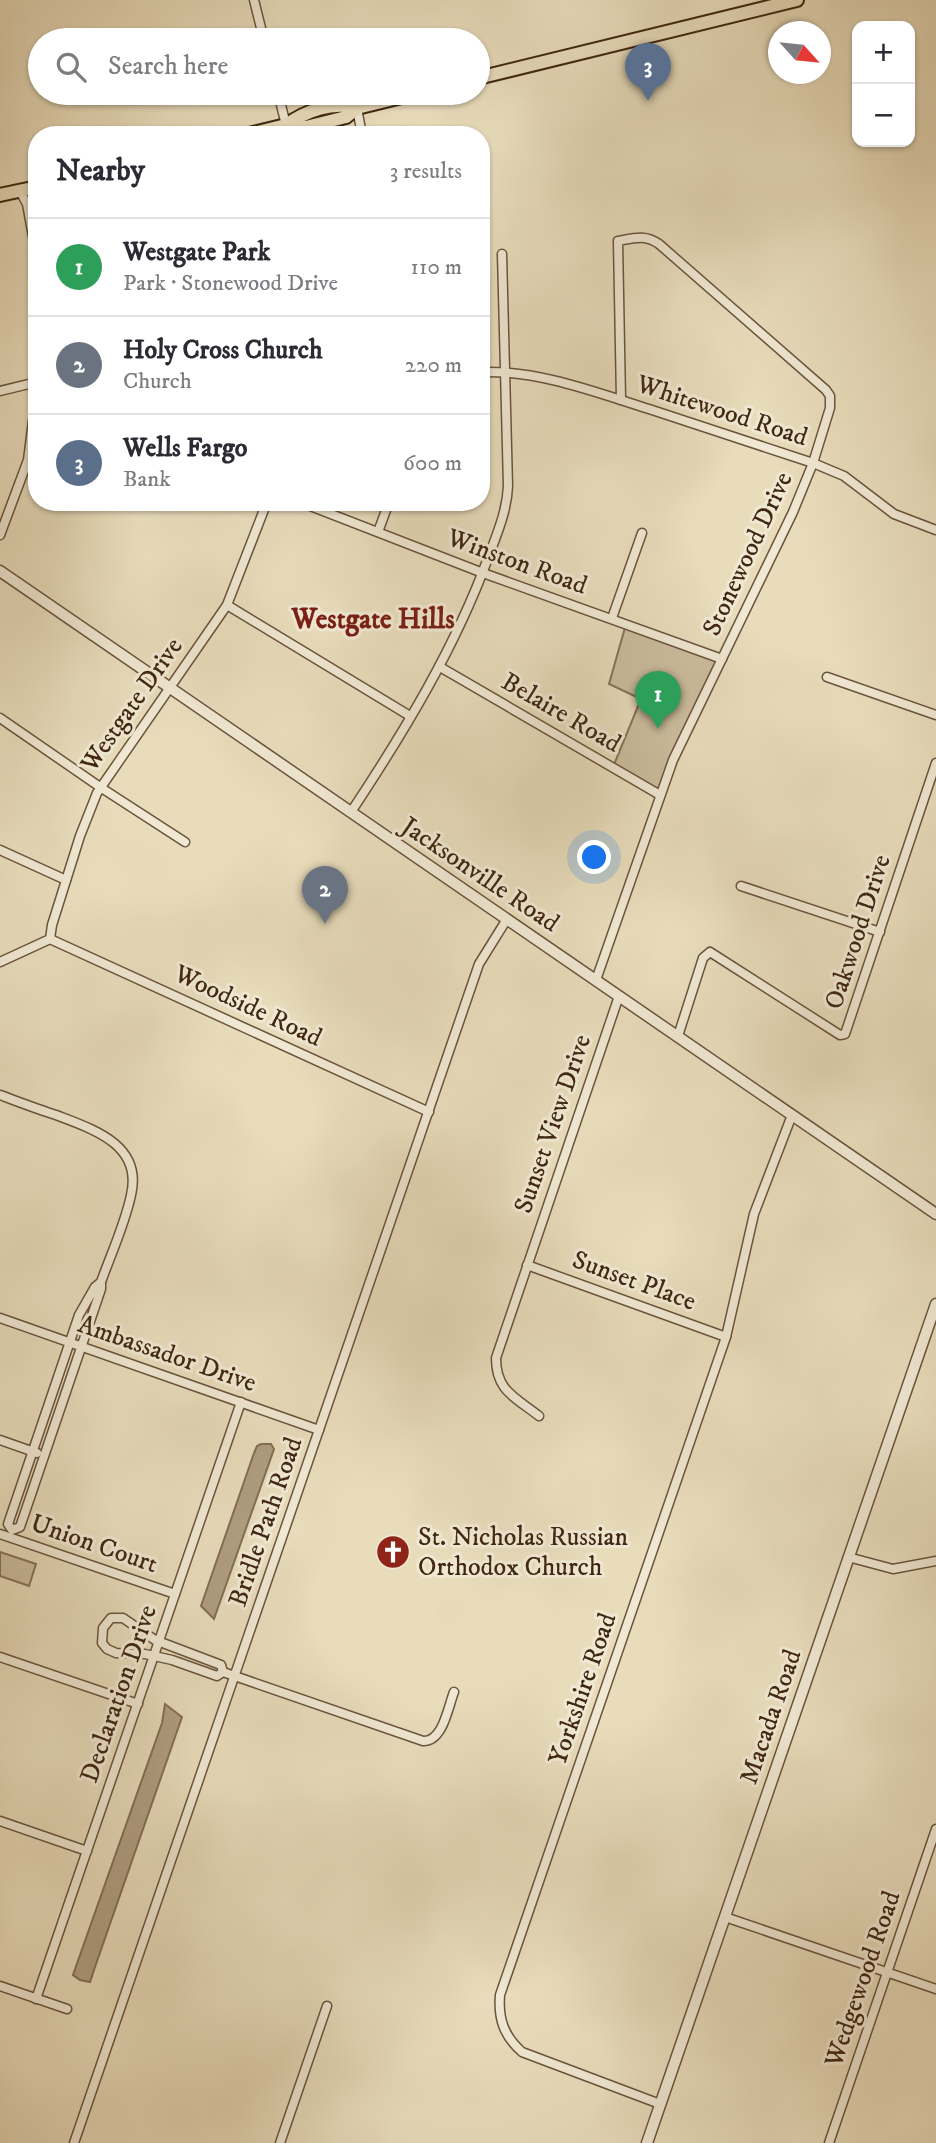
<!DOCTYPE html>
<html lang="en">
<head>
<meta charset="utf-8">
<style>
	:root { --surface:#fff; --page:#f2f2f3; --text:#2b2b33; --muted:#7c7c81; --line:#e1e1e2; --accent:#d93025 }
	body { margin:0; font-family:"IM FELL DW Pica",serif; background:var(--page); color:var(--text) }
	.controls { position:absolute; right:21px; top:21px; display:grid; overflow:hidden; border-radius:14px; box-shadow:0 2px 5px #0004 }
	.controls button { width:63px; height:63px; display:grid; place-items:center; padding:0; border:0; border-bottom:2px solid var(--line); background:var(--surface); color:var(--text); font:35px sans-serif }
	.compass { position:absolute; left:768px; top:21px; width:63px; height:63px; border-radius:50%; background:var(--surface); box-shadow:0 2px 5px #0004; rotate:117deg }
	.you { position:absolute; left:595px; top:858px; width:24px; height:24px; margin:-18px; border:5px solid #fff; border-radius:50%; background:#1a73e8; box-shadow:0 0 0 10px #1a73e833 }
	.badge { display:grid; place-items:center; width:46px; height:46px; border-radius:50%; background:var(--accent); color:#fff; font-size:23px; font-weight:700 }
	.pin { position:absolute; translate:-50% -58px; filter:drop-shadow(0 2px 4px #0008) }
	.pin::after { content:''; position:absolute; top:37px; width:24px; height:21px; background:inherit; clip-path:polygon(0 0,100% 0,50% 100%) }
	.list { margin:0; padding:0; list-style:none }
	h2 { display:flex; justify-content:space-between; align-items:center; height:91px; margin:0; padding:0 28px; font-size:30px }
	h2 small { font-size:23px; font-weight:400; color:var(--muted) }
	.list li { display:grid; grid-template-columns:46px 1fr auto; gap:21px; align-items:center; box-sizing:border-box; height:98px; padding:0 28px; border-top:2px solid var(--line) }
	.list b { display:block; font-size:26px; white-space:nowrap }
	.list p { margin:0; font-size:23px; white-space:nowrap; color:var(--muted) }
	.list em { font-size:23px; font-style:normal; color:var(--muted) }
	.icon { flex:none; width:38px; height:38px; fill:none; stroke:currentColor; stroke-width:2; stroke-linecap:round; stroke-linejoin:round }
	.map { position:relative; flex:none; width:936px; height:2143px; overflow:hidden }
	.search { position:absolute; background:var(--surface); box-shadow:0 2px 5px #0004; left:28px; top:28px; width:462px; height:77px; display:flex; align-items:center; gap:18px; box-sizing:border-box; padding:0 24px; border-radius:38px; color:var(--muted); font-size:26px }
	.panel { position:absolute; background:var(--surface); box-shadow:0 2px 5px #0004; left:28px; top:126px; width:462px; height:385px; border-radius:28px }
	.map>svg:first-child { display:block }
</style>
</head>
<body>
<div class="map">
<svg width="936" height="2143" viewBox="0 0 936 2143">
	<rect width="100%" height="100%" fill="#e8dcbb"/>
	<filter id="stains"><feTurbulence type="fractalNoise" baseFrequency=".00286" numOctaves="4"/><feColorMatrix values="0 0 0 0 .2 0 0 0 0 .09 0 0 0 0 .02 0 0 0 .5 -.17"/></filter>
	<radialGradient id="worn" r=".72"><stop offset=".6" stop-color="#630" stop-opacity="0"/><stop offset="1" stop-color="#630" stop-opacity=".3"/></radialGradient>
	<g fill="#cbbd9e" stroke="#867258" stroke-width="2">
		<path d="M626,624L722,659L660,795L613,767L641,699L609,684Z"/>
		<path d="M0,1552L36,1564L29,1586L0,1576Z"/>
	</g>
	<g fill="#af9e82" stroke="#836e55" stroke-width="2">
		<path d="M261,1444H271L274,1449L214,1619L201,1606L254,1453L257,1446Z"/>
		<path d="M165,1704L182,1717L95,1967L90,1982L80,1980L73,1975L74,1972L162,1723Z"/>
	</g>
	<g fill="none" stroke-linecap="round" stroke-linejoin="round">
		<g stroke="#6a543c" stroke-width="11">
			<g id="minor">
				<path d="M254,0L264,40"/>
				<path d="M278,93L286,125"/>
				<path d="M357,108L362,135"/>
				<path d="M20,191L27,204L37,258"/>
				<path d="M481,372C538,370 595,392 649,409C704,427 758,445 813,463L844,476L894,514L936,530"/>
				<path d="M0,391L37,382"/>
				<path d="M300,502L483,573L722,659"/>
				<path d="M378,532L389,502"/>
				<path d="M0,535L28,460L37,390"/>
				<path d="M227,605L410,716"/>
				<path d="M612,618L642,533"/>
				<path d="M440,667L660,795"/>
				<path d="M827,677L936,715"/>
				<path d="M0,718L100,787L185,842"/>
				<path d="M351,812C404,732 455,648 488,558C497,534 507,511 508,486L502,254"/>
				<path d="M0,850L66,880"/>
				<path d="M741,886L880,932"/>
				<path d="M50,939L52,925L80,836L97,793L227,605L267,502"/>
				<path d="M50,939L429,1112"/>
				<path d="M0,962L50,939"/>
				<path d="M596,980L673,760L793,512L813,463L830,408V396L826,390L659,244C645,234 634,238 618,241L621,400"/>
				<path d="M678,1036L703,958L710,952L840,1035L845,1034L936,763"/>
				<path d="M0,1095C19,1102 37,1109 56,1115C92,1129 143,1144 131,1195C125,1224 111,1254 101,1282"/>
				<path d="M527,1265L726,1337"/>
				<path d="M101,1282V1289L20,1527L12,1530L8,1524L79,1315L95,1287Z"/>
				<path d="M0,1318L319,1430"/>
				<path d="M539,1416C515,1397 496,1391 496,1358L619,996"/>
				<path d="M0,1440L37,1453"/>
				<path d="M0,1534L175,1594"/>
				<path d="M848,1557L893,1569L936,1561"/>
				<path d="M0,1657L138,1704"/>
				<path d="M223,1672L217,1676L172,1660L145,1654L116,1653L107,1649L102,1643L103,1628L111,1618H123L155,1640L221,1665L223,1672L423,1741C443,1742 448,1707 454,1692"/>
				<path d="M0,1821L87,1851"/>
				<path d="M725,1917L936,1989"/>
				<path d="M0,1986L67,2009"/>
				<path d="M36,1999L241,1402"/>
				<path d="M660,2104L522,2052C504,2036 498,2019 500,1995L726,1337L754,1214L792,1115"/>
				<path d="M74,2143L479,964L507,919"/>
				<path d="M280,2143L327,2006"/>
				<path d="M829,2143L936,1829"/>
			</g>
		</g>
		<g stroke="#6a543c" stroke-width="13">
			<g id="tertiary">
				<path d="M0,571L936,1214"/>
				<path d="M647,2143L936,1304"/>
			</g>
		</g>
		<g stroke="#402712" stroke-width="16">
			<g id="primary">
				<path d="M478,78L797,0"/>
				<path d="M286,125C306,111 332,101 357,108"/>
				<path d="M245,135L286,125L306,127L346,117L357,108L418,93"/>
				<path d="M0,195L37,187"/>
			</g>
		</g>
		<use href="#minor" stroke="#f0e8d3" stroke-width="8"/>
		<use href="#tertiary" stroke="#f0e8d3" stroke-width="10"/>
		<use href="#primary" stroke="#e8dcbb" stroke-width="12"/>
	</g>
	<defs>
		<g id="church-disc" transform="scale(1.75)"><circle r="9.5" fill="#8f2418" stroke="#f0e8d3"/><path d="M-1.2-6h2.4v3.5h3.3v2.4h-3.3V6h-2.4V-.1h-3.3v-2.4h3.3Z" fill="#fff"/></g>
	</defs>
	<g fill-rule="evenodd">
		<use href="#church-disc" x="393" y="1552"/>
	</g>
	<g text-anchor="middle" dominant-baseline="central" stroke-width="6" stroke-linejoin="round" paint-order="stroke">
		<g font-size="26" fill="#402712" stroke="#f0e8d3">
			<text transform="translate(722 411) rotate(18)">Whitewood Road</text>
			<text transform="translate(748 554) rotate(-65)">Stonewood Drive</text>
			<text transform="translate(517 562) rotate(20)">Winston Road</text>
			<text transform="translate(132 705) rotate(-55)">Westgate Drive</text>
			<text transform="translate(561 713) rotate(30)">Belaire Road</text>
			<text transform="translate(480 875) rotate(34)">Jacksonville Road</text>
			<text transform="translate(858 932) rotate(-72)">Oakwood Drive</text>
			<text transform="translate(248 1006) rotate(25)">Woodside Road</text>
			<text transform="translate(553 1124) rotate(-71)">Sunset View Drive</text>
			<text transform="translate(634 1281) rotate(20)">Sunset Place</text>
			<text transform="translate(167 1354) rotate(19)">Ambassador Drive</text>
			<text transform="translate(266 1522) rotate(-71)">Bridle Path Road</text>
			<text transform="translate(94 1544) rotate(19)">Union Court</text>
			<text transform="translate(583 1689) rotate(-71)">Yorkshire Road</text>
			<text transform="translate(119 1694) rotate(-71)">Declaration Drive</text>
			<text transform="translate(771 1717) rotate(-71)">Macada Road</text>
			<text transform="translate(863 1979) rotate(-71)">Wedgewood Road</text>
		</g>
		<g font-size="26" fill="#402712" stroke="#f0e8d3" text-anchor="start">
			<text x="418" y="1537">St. Nicholas Russian<tspan x="418" dy="30">Orthodox Church</tspan></text>
		</g>
		<g font-size="28" font-weight="bold" fill="#7a1f14" stroke="#f0e8d3">
			<text x="373" y="619">Westgate Hills</text>
		</g>
	</g>
	<rect width="100%" height="100%" filter="url(#stains)"/>
	<rect width="100%" height="100%" fill="url(#worn)"/>
</svg>
<div class="controls">
<button>+</button>
<button>−</button>
</div>
<svg class="compass" viewBox="-18 -18 36 36"><path d="M0-13l5 13h-10z" fill="#e53935"/><path d="M0 13l5-13h-10z" fill="#7c7c81"/></svg>
<div class="you"></div>
<div class="pin badge" style="left:658px;top:729px;background:#2e9e5b">1</div>
<div class="pin badge" style="left:325px;top:924px;background:#6b7280">2</div>
<div class="pin badge" style="left:648px;top:101px;background:#5c6f8a">3</div>
<div class="search"><svg class="icon" aria-label="search" viewBox="0 0 24 24"><circle cx="10" cy="10" r="6"/><path d="M15 15l6 6"/></svg>Search here</div>
<section class="panel">
<h2>Nearby<small>3 results</small></h2>
<ul class="list">
<li><span class="badge" style="background:#2e9e5b">1</span><div><b>Westgate Park</b><p>Park · Stonewood Drive</p></div><em>110 m</em></li>
<li><span class="badge" style="background:#6b7280">2</span><div><b>Holy Cross Church</b><p>Church</p></div><em>220 m</em></li>
<li><span class="badge" style="background:#5c6f8a">3</span><div><b>Wells Fargo</b><p>Bank</p></div><em>600 m</em></li>
</ul>
</section>
</div>
</body>
</html>
